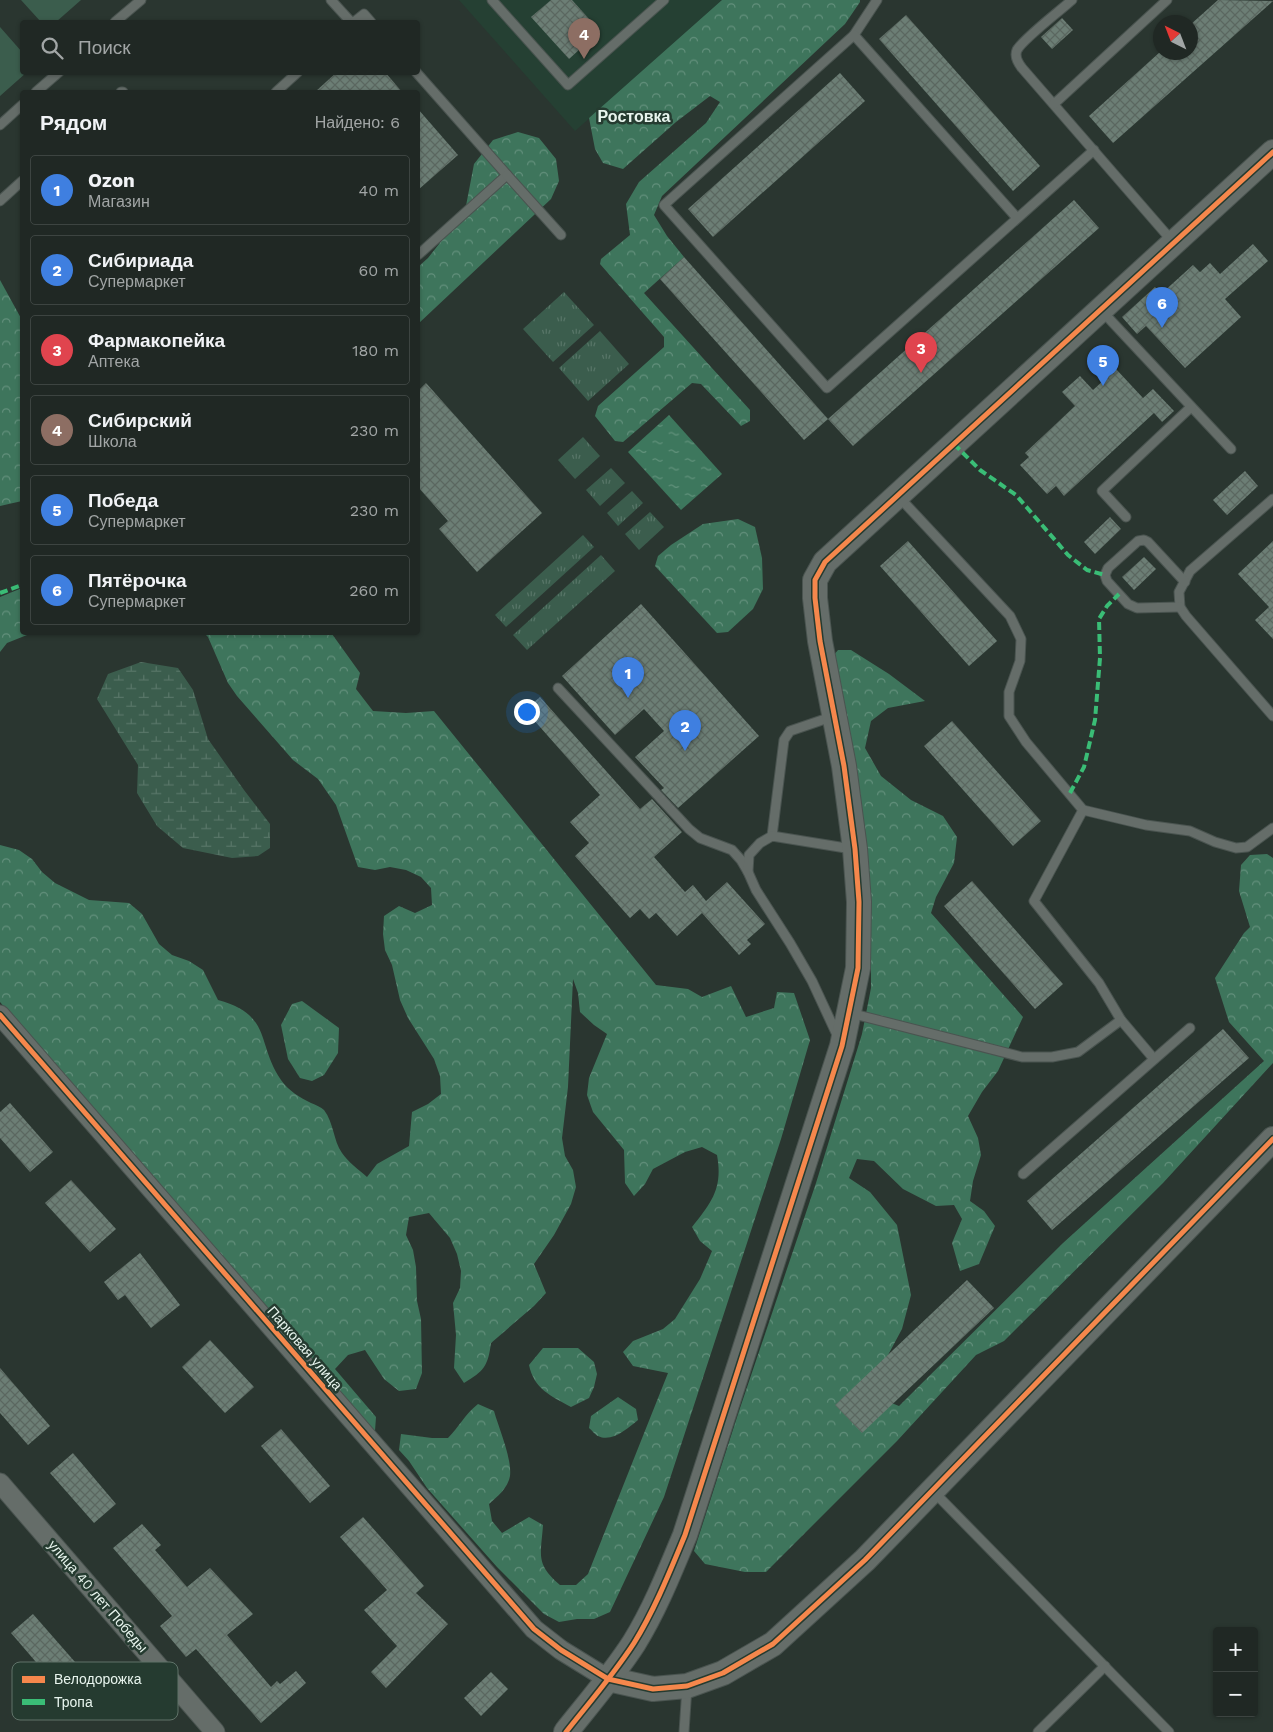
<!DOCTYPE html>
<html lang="ru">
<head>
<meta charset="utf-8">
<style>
	:root { --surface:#202824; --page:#2d3431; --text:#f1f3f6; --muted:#a2a6a6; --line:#3d4441; --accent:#a6b2ac }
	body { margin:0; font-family:"Work Sans",sans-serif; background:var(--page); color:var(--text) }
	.controls { position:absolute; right:15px; bottom:15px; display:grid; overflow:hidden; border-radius:5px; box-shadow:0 1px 4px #0004 }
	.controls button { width:45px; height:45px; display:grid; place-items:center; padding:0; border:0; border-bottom:1px solid var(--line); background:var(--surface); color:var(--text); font:25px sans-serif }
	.compass { position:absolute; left:1153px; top:15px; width:45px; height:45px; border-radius:50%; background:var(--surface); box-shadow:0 1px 4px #0004; rotate:318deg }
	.you { position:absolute; left:526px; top:711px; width:18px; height:18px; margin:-12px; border:4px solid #fff; border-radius:50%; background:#1a73e8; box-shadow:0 0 0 8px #1a73e833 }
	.badge { display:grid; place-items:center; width:32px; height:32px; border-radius:50%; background:var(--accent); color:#fff; font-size:16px; font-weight:700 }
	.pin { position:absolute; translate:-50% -41px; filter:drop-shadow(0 1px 2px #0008) }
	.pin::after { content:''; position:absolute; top:26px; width:18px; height:15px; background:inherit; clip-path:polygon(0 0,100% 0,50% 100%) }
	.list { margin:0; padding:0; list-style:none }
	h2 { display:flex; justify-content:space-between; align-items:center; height:65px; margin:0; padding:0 20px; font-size:21px }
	h2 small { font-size:16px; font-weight:400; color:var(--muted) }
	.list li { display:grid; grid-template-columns:32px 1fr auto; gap:15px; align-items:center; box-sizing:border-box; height:70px; margin:0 10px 10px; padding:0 10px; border:1px solid var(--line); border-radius:5px }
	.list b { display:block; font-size:19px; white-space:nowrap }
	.list p { margin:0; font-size:16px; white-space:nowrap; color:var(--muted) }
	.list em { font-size:16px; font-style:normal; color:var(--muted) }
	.icon { flex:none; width:28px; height:28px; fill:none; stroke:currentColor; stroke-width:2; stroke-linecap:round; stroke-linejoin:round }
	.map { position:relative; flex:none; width:1273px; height:1732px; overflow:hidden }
	.search { position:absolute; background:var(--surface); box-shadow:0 1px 4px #0004; left:20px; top:20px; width:400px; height:55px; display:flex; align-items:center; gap:12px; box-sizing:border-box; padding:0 18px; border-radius:5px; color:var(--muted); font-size:19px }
	.panel { position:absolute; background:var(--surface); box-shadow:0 1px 4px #0004; left:20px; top:90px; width:400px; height:545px; border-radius:5px }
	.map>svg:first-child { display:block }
</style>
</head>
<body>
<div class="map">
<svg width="1273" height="1732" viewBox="0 0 1273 1732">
	<defs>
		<pattern id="grass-tufts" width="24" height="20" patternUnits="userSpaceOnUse" patternTransform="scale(1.25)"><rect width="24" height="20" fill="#3b5d4d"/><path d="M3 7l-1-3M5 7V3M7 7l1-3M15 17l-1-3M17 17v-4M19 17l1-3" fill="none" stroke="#577567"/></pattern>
		<pattern id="forest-crowns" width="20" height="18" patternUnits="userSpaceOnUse" patternTransform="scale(1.25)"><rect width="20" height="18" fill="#3e755c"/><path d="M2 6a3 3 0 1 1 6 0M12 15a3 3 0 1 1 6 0" fill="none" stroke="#63907c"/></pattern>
		<pattern id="wetland-marsh" width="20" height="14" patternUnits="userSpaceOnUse" patternTransform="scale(1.25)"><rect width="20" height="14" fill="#3b5d4d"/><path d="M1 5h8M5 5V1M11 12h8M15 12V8" fill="none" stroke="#577567"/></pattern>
		<pattern id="water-ripples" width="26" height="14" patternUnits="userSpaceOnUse" patternTransform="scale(1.25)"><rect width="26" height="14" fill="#3d775d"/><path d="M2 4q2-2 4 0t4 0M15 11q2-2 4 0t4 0" fill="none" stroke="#62927c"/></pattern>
		<pattern id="building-cross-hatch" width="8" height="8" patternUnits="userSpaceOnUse" patternTransform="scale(1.25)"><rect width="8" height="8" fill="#6c7e75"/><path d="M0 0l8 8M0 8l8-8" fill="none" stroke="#5b6760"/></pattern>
	</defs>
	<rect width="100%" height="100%" fill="#2a3630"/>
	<path fill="#254033" d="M459,0H722L575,131Z"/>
	<g fill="url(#grass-tufts)">
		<path d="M564,292L594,325L553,362L523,329Z"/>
		<path d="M600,331L629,364L588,401L559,368Z"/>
		<path d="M583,437L600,456L575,479L558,460Z"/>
		<path d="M611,468L625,483L600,506L586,490Z"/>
		<path d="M632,491L643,503L618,526L607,513Z"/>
		<path d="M650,512L664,527L639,550L625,534Z"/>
		<path d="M583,535L594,547L506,627L495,615Z"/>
		<path d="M601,555L615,571L527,650L513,635Z"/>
	</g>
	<g fill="url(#forest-crowns)">
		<path d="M722,0H860V2L845,24L662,196L654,215L667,236L684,257L644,293L750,410V421L741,426L701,384L692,383L623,442L615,441L595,416L598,406L664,347V337L600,264L601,259L630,235L626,204L639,182L706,123L720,102L710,96L676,122L623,169L603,163L595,149L589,118Z"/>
		<path d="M518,132L539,138L556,159L559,181L551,199L418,324V267L428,258L465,211L474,164L493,140Z"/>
		<path d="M0,280L22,320V501L0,506Z"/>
		<path d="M738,519L755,527L762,558L763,589L753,609L728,632L717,633L655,566L658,556L671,545L703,524Z"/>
		<path d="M22,588V632L32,633L7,643L0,652V597Z"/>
		<path d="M204,633H323L332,634L360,673L356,689L373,711L406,713L434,711L656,985L688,989L702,997L731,986L746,1017L774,1008L777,992L794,993L810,1040L781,1139L664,1497L610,1612L594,1619H577L559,1622L544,1614L497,1567L427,1488L409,1461L399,1450L401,1434L432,1438H448C459,1427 465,1414 478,1404L494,1411C499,1429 512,1458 510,1476C508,1488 497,1497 489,1504L492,1521L502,1533L529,1517L543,1525C541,1555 535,1564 560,1585H576L588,1574L668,1373L633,1366L623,1352L633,1341L663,1329L675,1319L700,1279L712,1251L700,1241L692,1227C712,1202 723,1188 717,1155L702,1147L685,1152L653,1169L645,1184L634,1196L625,1183L624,1150L593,1112L587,1095L589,1078L607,1034L594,1025L580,1012L578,993L573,979L568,1087L562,1138L565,1156L573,1170L576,1187L571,1204L554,1235L534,1264L546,1293L534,1306L491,1343C488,1366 484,1371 464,1383L454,1368L456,1335L453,1303L460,1288L461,1271L457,1254L450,1238L429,1213L409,1217L406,1235L413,1250L416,1267L417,1301L421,1319L422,1373L416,1389L399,1391L384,1379L365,1350L348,1355L335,1369L376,1417L375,1431L355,1419L0,1002V845L19,850L32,859L42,872L55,883L89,900L129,903L142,914L159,944L172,955L189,961L203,970L218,1000C273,1015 256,1044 281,1080C289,1091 299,1097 311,1103C316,1105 321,1107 324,1110C334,1123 333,1140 342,1153C348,1162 359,1170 367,1177L377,1164L409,1146L412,1112L428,1104L441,1094L440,1076L434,1059L408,1018L400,1000L392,965L385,950L383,934L384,916L399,906L415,913L432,905L431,888L421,877L406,870L390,867L375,870L358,867L336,805L318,779L293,760L237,696L228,683L208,637Z"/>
		<path d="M838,650H851L889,674L925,701L888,708L871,721L865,748L881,776L911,800L943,816L957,837L954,863L936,897L931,913L1023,1017L998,1071L982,1092L968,1116L978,1138L981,1155L973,1181L970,1201L984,1211L995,1226L979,1264L960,1271L952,1243L962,1219L954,1205L936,1206L903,1189L874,1161L857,1159L849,1178L870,1192L897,1225L911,1295L902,1329L880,1370L884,1400L899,1406L1063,1243L1264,1061L1229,1022L1215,978L1244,933L1250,927L1239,891L1241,865L1250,855L1267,854L1273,858V1063L1163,1183L1004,1341L976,1355L897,1441L766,1572H745L705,1564L694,1551L739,1411L816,1183L862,1034L871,988V907L864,834L833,656Z"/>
		<path d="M302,1001L339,1028L338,1053L324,1075L312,1081L300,1078L288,1059L281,1025L292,1004Z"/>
		<path d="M543,1348H578L594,1362L597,1374L594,1387L589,1398L571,1407C551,1396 534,1389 529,1365Z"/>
		<path d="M618,1397L636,1409L638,1420C628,1428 612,1443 598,1436C595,1435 592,1430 589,1428L591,1416Z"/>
	</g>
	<path fill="url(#wetland-marsh)" d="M141,662L178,668L193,690L208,739L244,790L270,824V848L258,856L232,858L183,848L157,826L137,793L138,765L97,699L108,674Z"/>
	<g fill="#3b5d4d">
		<path d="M21,0H81L56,22H41Z"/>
		<path d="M0,27L22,52V72L26,73L0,96Z"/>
	</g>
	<path fill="url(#water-ripples)" d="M669,415L722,474L681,510L628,452Z"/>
	<g fill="url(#building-cross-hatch)">
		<path d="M551,0H572L600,31L569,59L531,17Z"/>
		<path d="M1218,0L1273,1L1113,143L1089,116L1160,52H1190V25Z"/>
		<path d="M906,15L1040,166L1013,191L879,39Z"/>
		<path d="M1062,18L1073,30L1052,49L1041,37Z"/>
		<path d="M337,72H385L402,92H315Z"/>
		<path d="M840,73L865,101L713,237L688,209Z"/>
		<path d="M418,109L458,155L418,190Z"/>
		<path d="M1074,200L1099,228L853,446L828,419Z"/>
		<path d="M1253,244L1268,261L1225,299L1241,317L1185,368L1146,326L1137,334L1122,317L1155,287L1161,294L1193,265L1200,272L1210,263L1220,274Z"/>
		<path d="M684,257L828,419L804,440L660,279Z"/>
		<path d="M1116,369L1143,398L1153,389L1174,411L1162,422L1154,413L1064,496L1056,486L1047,494L1020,465L1029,457L1025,453L1075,406L1062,392L1080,376L1093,390Z"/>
		<path d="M426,383L542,513L477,572L439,529L448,521L418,487V391Z"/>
		<path d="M1245,471L1258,486L1227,515L1213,500Z"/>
		<path d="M1110,517L1121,529L1095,554L1084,542Z"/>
		<path d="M908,541L997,641L969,666L880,566Z"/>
		<path d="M1273,541V639L1255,620L1269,607L1238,574Z"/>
		<path d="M1144,557L1156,569L1134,590L1122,577Z"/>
		<path d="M641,604L759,736L678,808L661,790L664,788L635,757L664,731L644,709L615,735L562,676Z"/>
		<path d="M540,697L640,809L652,799L682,832L654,857L685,892L693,885L706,901L727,882L765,924L747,940L751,944L739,955L702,913L677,936L656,913L649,919L640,909L630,918L575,856L589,843L570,822L600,795L525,710Z"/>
		<path d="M952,721L1041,821L1013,846L924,746Z"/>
		<path d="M972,881L1063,984L1035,1009L944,906Z"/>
		<path d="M1223,1029L1249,1058L1052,1230L1027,1201Z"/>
		<path d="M10,1103L53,1152L30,1172L0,1138V1112Z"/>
		<path d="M71,1180L116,1229L90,1252L45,1203Z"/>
		<path d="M140,1253L180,1305L151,1328L125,1295L118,1300L104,1282Z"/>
		<path d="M967,1280L994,1308L862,1433L835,1405Z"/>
		<path d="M210,1340L254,1387L225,1413L182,1367Z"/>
		<path d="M0,1368L50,1426L28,1445L0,1413Z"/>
		<path d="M281,1429L330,1486L310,1503L261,1446Z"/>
		<path d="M73,1453L116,1504L94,1523L50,1473Z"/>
		<path d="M363,1517L424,1586L416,1593L448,1624L386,1688L371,1672L397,1646L364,1610L387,1590L340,1537Z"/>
		<path d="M142,1524L161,1545L155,1550L187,1587L210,1568L253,1614L227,1635L271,1687L277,1681L280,1684L296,1671L306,1683L261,1723L196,1649L186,1657L160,1626L172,1616L113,1548Z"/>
		<path d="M33,1614L82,1670L60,1690L11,1633Z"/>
		<path d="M491,1672L508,1689L481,1716L464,1698Z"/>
	</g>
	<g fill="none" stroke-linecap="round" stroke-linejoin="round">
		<g stroke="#4a5450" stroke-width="11">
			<g id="service">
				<path d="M331,0L351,22"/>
				<path d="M492,0L568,85L664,0"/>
				<path d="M1072,0C1061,10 1023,39 1017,50C1014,57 1018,63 1022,68L1173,242"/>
				<path d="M115,22L141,0"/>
				<path d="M354,22L364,14L371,22"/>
				<path d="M854,35L877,0"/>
				<path d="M416,72L507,175L418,255"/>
				<path d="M36,92L59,72"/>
				<path d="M121,92H123"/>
				<path d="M276,92L298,72"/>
				<path d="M1054,104L1167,0"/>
				<path d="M0,125L22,105"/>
				<path d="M507,175L561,235"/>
				<path d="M0,201L22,181"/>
				<path d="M1017,218L854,35L664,205L827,388L1094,150"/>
				<path d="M1101,310L1231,449"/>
				<path d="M899,497L1010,616L1021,639L1020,661L1009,692V716L1026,742L1083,810L1034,901L1099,983L1121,1020L1154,1059"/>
				<path d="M1273,499L1190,571L1179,592L1180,607L1186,616L1273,716"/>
				<path d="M1126,517L1102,491L1191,407"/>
				<path d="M1180,607L1137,608L1128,604L1107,581L1105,575L1108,568L1138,541L1144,540L1148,542L1185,582"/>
				<path d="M558,688L689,829L700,838L732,850L741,860L748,872"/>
				<path d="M1083,810L1146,825L1190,831L1215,842L1236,848L1247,847L1273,828"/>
				<path d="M772,836L784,740L790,731L834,716"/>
				<path d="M850,1013L1022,1057H1052L1078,1052L1121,1020"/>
				<path d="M838,1037L812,981L790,943L756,890L748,872L749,855L760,843L772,836L852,849"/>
				<path d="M1023,1174L1190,1028"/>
				<path d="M933,1491L1169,1732"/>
				<path d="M684,1732L687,1687"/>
				<path d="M1038,1732L1105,1666"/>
			</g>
		</g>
		<g stroke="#4a5450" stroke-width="21">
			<g id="minor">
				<path d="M0,1015L534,1629L561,1650L608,1679"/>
				<path d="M0,1483L215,1732"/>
			</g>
		</g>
		<g stroke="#4a5450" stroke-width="26">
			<g id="tertiary">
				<path d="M608,1679L653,1689L687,1686L723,1673L773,1644L865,1560L1273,1139"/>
				<path d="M566,1732C589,1703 614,1674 634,1643C655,1609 670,1571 685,1535L842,1046L858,968L859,902L855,849L844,766L820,641L815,598V580L825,562L1273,152"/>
			</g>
		</g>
		<use href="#service" stroke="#656d69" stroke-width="9"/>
		<use href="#minor" stroke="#656d69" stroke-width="19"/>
		<use href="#tertiary" stroke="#656d69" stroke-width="24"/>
		<g stroke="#3abd76" stroke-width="4" stroke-dasharray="8 4" stroke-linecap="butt">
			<path d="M954,444L980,470L1016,495L1068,555L1087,570L1105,575"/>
			<path d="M0,593L22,585"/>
			<path d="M1070,793L1084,767L1095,720L1100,658L1099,619L1107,606L1119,594"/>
		</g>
		<g stroke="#253b30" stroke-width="8">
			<g id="cycleway">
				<path d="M0,1015L534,1629L561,1650L608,1679L653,1689L687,1686L723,1673L773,1644L865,1560L1273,1139"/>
				<path d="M566,1732C589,1703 614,1674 634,1643C655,1609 670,1571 685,1535L842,1046L858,968L859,902L855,849L844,766L820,641L815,598V580L825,562L1273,152"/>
			</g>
		</g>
		<use href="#cycleway" stroke="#f5874c" stroke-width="5"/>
	</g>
	<g text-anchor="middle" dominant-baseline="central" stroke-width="5" stroke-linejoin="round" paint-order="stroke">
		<g font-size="14" fill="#e8f5ee" stroke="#253b30">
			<text transform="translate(305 1348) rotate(49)">Парковая улица</text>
			<text transform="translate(98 1596) rotate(49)">улица 40 лет Победы</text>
		</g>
		<g font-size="16" font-weight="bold" fill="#e8f5ee" stroke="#253b30">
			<text x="634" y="116">Ростовка</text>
		</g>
	</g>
	<rect x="12" y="1662" width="166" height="58" rx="8" fill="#253b30" stroke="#607369" stroke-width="1"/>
	<rect x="22" y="1676" width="23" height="7" fill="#f5874c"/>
	<rect x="22" y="1699" width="23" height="6" fill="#3abd76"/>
	<g font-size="14" fill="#e8f5ee">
		<text x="54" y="1684">Велодорожка</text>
		<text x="54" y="1707">Тропа</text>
	</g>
</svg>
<div class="controls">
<button>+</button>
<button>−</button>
</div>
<svg class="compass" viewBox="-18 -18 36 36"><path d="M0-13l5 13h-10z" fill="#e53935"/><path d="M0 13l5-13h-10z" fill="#a2a6a6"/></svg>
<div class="you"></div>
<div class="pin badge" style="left:628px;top:698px;background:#3f7fe0">1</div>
<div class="pin badge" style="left:685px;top:751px;background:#3f7fe0">2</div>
<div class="pin badge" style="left:921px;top:373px;background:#e0444e">3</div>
<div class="pin badge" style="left:584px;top:59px;background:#8d6e63">4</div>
<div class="pin badge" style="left:1103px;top:386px;background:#3f7fe0">5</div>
<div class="pin badge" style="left:1162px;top:328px;background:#3f7fe0">6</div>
<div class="search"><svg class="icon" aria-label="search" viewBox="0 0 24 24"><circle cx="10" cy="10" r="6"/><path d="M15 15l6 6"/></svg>Поиск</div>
<section class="panel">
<h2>Рядом<small>Найдено: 6</small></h2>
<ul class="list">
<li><span class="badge" style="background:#3f7fe0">1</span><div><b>Ozon</b><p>Магазин</p></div><em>40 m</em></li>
<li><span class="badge" style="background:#3f7fe0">2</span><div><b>Сибириада</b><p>Супермаркет</p></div><em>60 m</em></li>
<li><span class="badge" style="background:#e0444e">3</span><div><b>Фармакопейка</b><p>Аптека</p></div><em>180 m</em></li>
<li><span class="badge" style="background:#8d6e63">4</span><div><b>Сибирский</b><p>Школа</p></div><em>230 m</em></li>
<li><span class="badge" style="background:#3f7fe0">5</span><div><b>Победа</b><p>Супермаркет</p></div><em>230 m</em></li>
<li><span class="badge" style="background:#3f7fe0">6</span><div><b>Пятёрочка</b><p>Супермаркет</p></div><em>260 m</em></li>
</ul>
</section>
</div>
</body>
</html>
